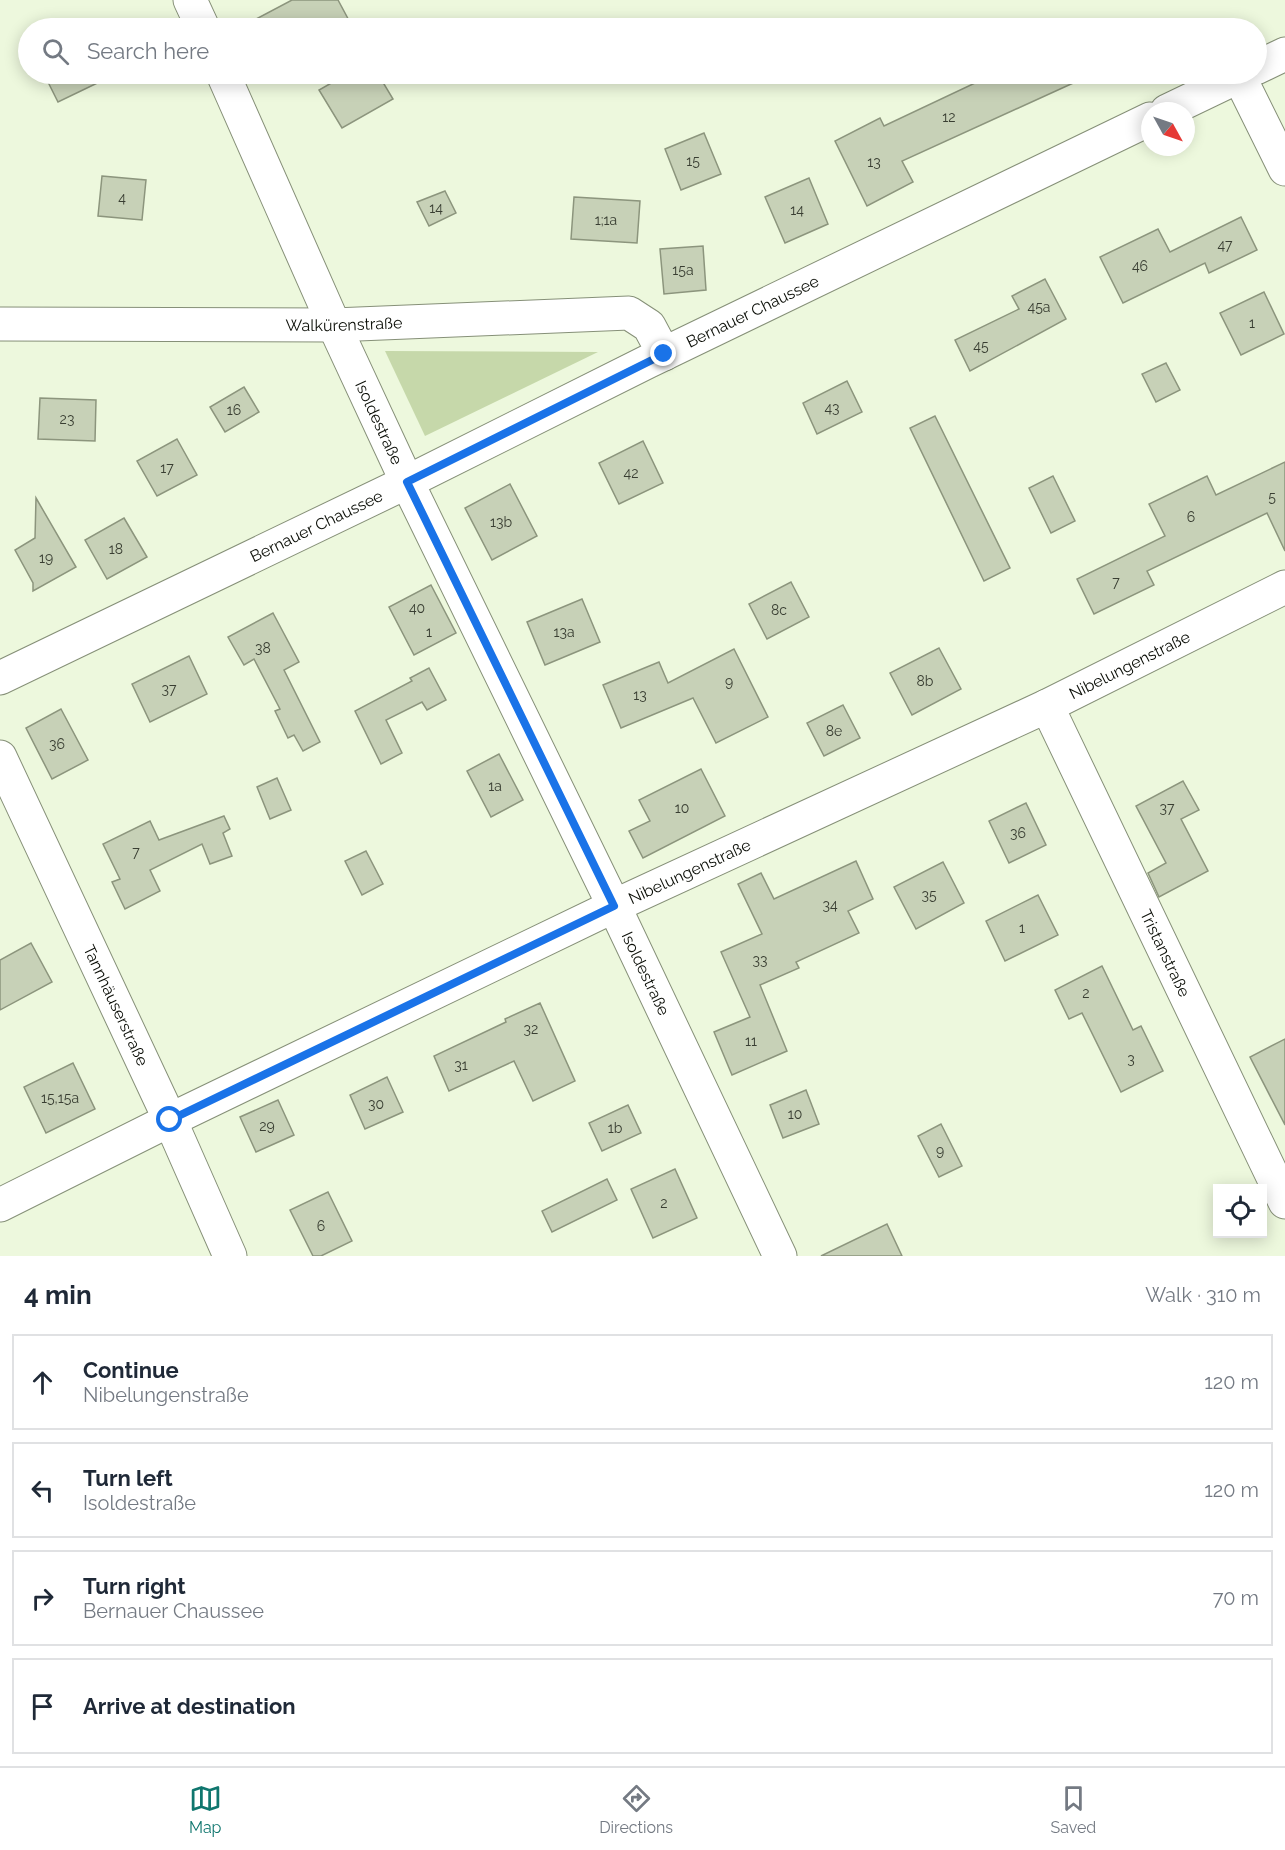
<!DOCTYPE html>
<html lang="en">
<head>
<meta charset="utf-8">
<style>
	:root { --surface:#fff; --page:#f2f2f3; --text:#1f2937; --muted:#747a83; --line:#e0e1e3; --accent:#0f766e }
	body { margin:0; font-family:Raleway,sans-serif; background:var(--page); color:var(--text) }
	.controls { position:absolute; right:18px; bottom:18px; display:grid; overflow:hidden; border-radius:0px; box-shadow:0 3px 15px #0003 }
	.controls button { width:54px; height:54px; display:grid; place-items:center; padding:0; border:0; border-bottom:2px solid var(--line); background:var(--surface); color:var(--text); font:30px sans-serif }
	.compass { position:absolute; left:1141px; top:102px; width:54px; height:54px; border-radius:50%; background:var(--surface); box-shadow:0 3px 15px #0003; rotate:130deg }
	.stop { position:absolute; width:18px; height:18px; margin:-14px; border:4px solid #1a73e8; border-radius:50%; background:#fff }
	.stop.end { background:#1a73e8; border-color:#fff; box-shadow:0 2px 6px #0008 }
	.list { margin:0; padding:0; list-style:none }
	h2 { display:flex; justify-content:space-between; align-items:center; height:78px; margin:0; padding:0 24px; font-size:26px }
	h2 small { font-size:20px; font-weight:400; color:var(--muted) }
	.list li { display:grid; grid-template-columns:39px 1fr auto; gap:18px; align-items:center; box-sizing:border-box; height:96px; margin:0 12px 12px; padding:0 12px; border:2px solid var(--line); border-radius:0px }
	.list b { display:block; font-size:22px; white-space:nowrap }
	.list p { margin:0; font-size:20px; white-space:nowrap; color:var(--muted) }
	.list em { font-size:20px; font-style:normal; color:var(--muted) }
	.icon { flex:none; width:33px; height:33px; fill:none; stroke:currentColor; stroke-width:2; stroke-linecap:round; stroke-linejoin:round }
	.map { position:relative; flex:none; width:1285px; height:1256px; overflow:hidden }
	.search { position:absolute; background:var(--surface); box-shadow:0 3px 15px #0003; left:18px; right:18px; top:18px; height:66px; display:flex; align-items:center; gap:15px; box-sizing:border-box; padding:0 21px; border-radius:33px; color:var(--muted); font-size:22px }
	.sheet { height:510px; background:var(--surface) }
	nav { display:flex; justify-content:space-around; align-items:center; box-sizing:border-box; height:84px; border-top:2px solid var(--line); background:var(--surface); font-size:16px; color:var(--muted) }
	nav a { display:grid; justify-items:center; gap:3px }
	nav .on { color:var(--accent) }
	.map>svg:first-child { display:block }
</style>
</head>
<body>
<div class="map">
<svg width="1285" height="1256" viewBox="0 0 1285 1256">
	<rect width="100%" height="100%" fill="#edf8dd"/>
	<path fill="#c6d8aa" d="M385,351L598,352L425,436Z"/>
	<g fill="#c7d1b7" stroke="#8c957d" stroke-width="1.5">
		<path d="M292,0H338L353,28H239Z"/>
		<path d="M44,74H116L58,102Z"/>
		<path d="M347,74H378L393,99L342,128L319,90Z"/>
		<path d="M994,74H1093L902,161L913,182L867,206L835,141L880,118L884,126Z"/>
		<path d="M704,133L721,174L681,190L665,149Z"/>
		<path d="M102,176L146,180L142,220L98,216Z"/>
		<path d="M809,178L828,224L785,243L765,197Z"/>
		<path d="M445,191L456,213L429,226L417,202Z"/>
		<path d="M574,197L640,201L637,243L571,239Z"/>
		<path d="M1241,217L1257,250L1209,273L1205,263L1123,303L1100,257L1158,229L1170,252Z"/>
		<path d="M703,246L706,290L664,294L660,249Z"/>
		<path d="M1045,279L1066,319L970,371L955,340L1019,309L1012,296Z"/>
		<path d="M1264,292L1284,334L1241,355L1220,313Z"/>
		<path d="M1166,363L1180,390L1156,402L1142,374Z"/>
		<path d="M847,381L862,412L817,434L803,403Z"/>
		<path d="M244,387L259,412L225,432L210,407Z"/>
		<path d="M40,398L96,400L95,441L38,439Z"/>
		<path d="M935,416L1010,568L984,581L910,428Z"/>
		<path d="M177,439L197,475L157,496L137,461Z"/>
		<path d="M643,441L663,483L619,504L599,463Z"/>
		<path d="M1285,462V551L1267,513L1147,571L1154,585L1094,614L1077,579L1165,536L1149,504L1207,476L1216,495Z"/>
		<path d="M1053,476L1075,521L1051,533L1029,488Z"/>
		<path d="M510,484L537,536L492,560L465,508Z"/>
		<path d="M36,498L76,567L33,591V583L15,550L35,538Z"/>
		<path d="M124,518L147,557L107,579L85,540Z"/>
		<path d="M791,582L809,617L767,639L749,604Z"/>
		<path d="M431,585L456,633L414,655L389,607Z"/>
		<path d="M582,599L600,642L545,665L527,622Z"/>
		<path d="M273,613L299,662L284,670L320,742L303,751L294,735L288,738L275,711L280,709L254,659L244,665L228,637Z"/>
		<path d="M939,648L961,689L912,715L890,673Z"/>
		<path d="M734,649L768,717L716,743L693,698L621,728L603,685L659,662L668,683Z"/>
		<path d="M189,656L207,694L150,722L132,684Z"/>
		<path d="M429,668L446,700L427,710L422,702L386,720L402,753L381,764L355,711L412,681L410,678Z"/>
		<path d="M843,705L860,738L824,756L807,723Z"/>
		<path d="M61,709L88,760L52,779L26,728Z"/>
		<path d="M499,754L523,800L491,817L467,771Z"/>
		<path d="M701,769L725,816L643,858L629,831L650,821L639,800Z"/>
		<path d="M277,778L291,810L270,819L257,787Z"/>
		<path d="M1183,781L1199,810L1181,819L1208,871L1159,897L1148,873L1166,863L1136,806Z"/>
		<path d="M1026,803L1046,845L1009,863L989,821Z"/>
		<path d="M224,816L230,829L223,833L232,856L210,864L202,844L150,870L160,891L125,909L112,882L120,879L103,844L150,821L159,840Z"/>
		<path d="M366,851L383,884L362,895L345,861Z"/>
		<path d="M856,861L873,899L848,911L859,933L796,962L799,968L760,985L787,1051L732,1075L714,1032L750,1017L721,952L762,934L738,884L761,873L774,899Z"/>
		<path d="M943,862L964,903L916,929L894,887Z"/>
		<path d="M1038,895L1058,935L1005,961L986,921Z"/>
		<path d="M31,943L52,982L0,1010V960Z"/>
		<path d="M1102,966L1133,1030L1141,1026L1163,1071L1121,1092L1082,1013L1069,1019L1055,990Z"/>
		<path d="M540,1003L575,1081L533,1101L514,1061L449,1091L434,1056L506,1022L505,1019Z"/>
		<path d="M1285,1039V1125L1250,1057Z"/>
		<path d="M73,1063L95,1109L46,1133L24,1087Z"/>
		<path d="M387,1077L403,1112L365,1129L350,1095Z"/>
		<path d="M806,1090L819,1124L783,1138L770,1105Z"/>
		<path d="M278,1100L294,1135L256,1152L240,1117Z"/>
		<path d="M628,1105L641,1133L602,1151L589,1123Z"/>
		<path d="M941,1124L962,1166L939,1177L918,1136Z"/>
		<path d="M675,1169L697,1218L653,1238L631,1189Z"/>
		<path d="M607,1179L617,1200L552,1232L542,1211Z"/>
		<path d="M328,1192L352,1241L321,1256H313L290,1210Z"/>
		<path d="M887,1224L902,1256H821Z"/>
	</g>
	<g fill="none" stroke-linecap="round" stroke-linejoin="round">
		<g stroke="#869078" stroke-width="35">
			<g id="minor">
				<path d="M190,0L203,28"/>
				<path d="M1256,68L1285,54"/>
				<path id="s1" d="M223,74L334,325L407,482L614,906L780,1256"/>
				<path d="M1239,76L1285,169"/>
				<path d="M1167,111L1244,74"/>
				<path id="s2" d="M0,324L334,325L629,313L649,326L664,354"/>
				<path id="s3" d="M0,678L407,482L647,362L1150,119"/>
				<path id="s4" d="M1047,706L1285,1202"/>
				<path id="s5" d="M0,757L170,1120L230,1256"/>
				<path id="s6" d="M0,1205L170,1120L614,906L1047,706L1285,587"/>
			</g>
		</g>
		<use href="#minor" stroke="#fff" stroke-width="33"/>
	</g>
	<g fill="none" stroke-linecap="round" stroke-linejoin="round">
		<path stroke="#1a73e8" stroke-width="8" d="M170,1120L614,906L407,482L664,354"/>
	</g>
	<g text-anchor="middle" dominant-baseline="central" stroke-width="6" stroke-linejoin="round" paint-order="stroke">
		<g font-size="14" fill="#393e32">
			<text x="949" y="117">12</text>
			<text x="693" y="161">15</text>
			<text x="874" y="162">13</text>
			<text x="122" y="198">4</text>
			<text x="436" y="208">14</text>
			<text x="797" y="210">14</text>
			<text x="606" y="220">1;1a</text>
			<text x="1225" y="245">47</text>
			<text x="1140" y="266">46</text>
			<text x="683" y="270">15a</text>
			<text x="1039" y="307">45a</text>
			<text x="1252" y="323">1</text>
			<text x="981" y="346">45</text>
			<text x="832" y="408">43</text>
			<text x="234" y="410">16</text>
			<text x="67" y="419">23</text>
			<text x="167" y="468">17</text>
			<text x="631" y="473">42</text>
			<text x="1272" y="497">5</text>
			<text x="1191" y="517">6</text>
			<text x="501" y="522">13b</text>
			<text x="116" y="549">18</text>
			<text x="46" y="558">19</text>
			<text x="1116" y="582">7</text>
			<text x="417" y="608">40</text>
			<text x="779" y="610">8c</text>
			<text x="429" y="632">1</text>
			<text x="564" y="632">13a</text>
			<text x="263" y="648">38</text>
			<text x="925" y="681">8b</text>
			<text x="729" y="682">9</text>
			<text x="169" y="689">37</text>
			<text x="640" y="695">13</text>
			<text x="834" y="731">8e</text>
			<text x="57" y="744">36</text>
			<text x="495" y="786">1a</text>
			<text x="682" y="808">10</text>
			<text x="1167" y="808">37</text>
			<text x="1018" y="833">36</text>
			<text x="136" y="852">7</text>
			<text x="929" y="895">35</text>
			<text x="830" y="905">34</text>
			<text x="1022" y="928">1</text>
			<text x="760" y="960">33</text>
			<text x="1086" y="993">2</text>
			<text x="531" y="1029">32</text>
			<text x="751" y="1041">11</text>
			<text x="1131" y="1059">3</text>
			<text x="461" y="1065">31</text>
			<text x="60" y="1098">15,15a</text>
			<text x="376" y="1104">30</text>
			<text x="795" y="1114">10</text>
			<text x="267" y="1126">29</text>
			<text x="615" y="1128">1b</text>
			<text x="940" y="1151">9</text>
			<text x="664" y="1203">2</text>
			<text x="321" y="1226">6</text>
		</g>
		<g font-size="16" fill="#0a0d06" stroke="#edf8dd">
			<text stroke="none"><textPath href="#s3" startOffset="837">Bernauer Chaussee</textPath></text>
			<text stroke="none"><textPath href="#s2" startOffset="344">Walkürenstraße</textPath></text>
			<text stroke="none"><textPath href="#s1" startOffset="382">Isoldestraße</textPath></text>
			<text stroke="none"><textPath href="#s3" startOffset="351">Bernauer Chaussee</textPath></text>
			<text stroke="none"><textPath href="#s6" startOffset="1252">Nibelungenstraße</textPath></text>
			<text stroke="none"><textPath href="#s6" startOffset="766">Nibelungenstraße</textPath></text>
			<text stroke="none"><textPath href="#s4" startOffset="274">Tristanstraße</textPath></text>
			<text stroke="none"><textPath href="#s1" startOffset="994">Isoldestraße</textPath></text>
			<text stroke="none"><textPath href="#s5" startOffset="274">Tannhäuserstraße</textPath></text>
		</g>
	</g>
</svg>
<div class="controls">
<button><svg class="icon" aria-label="locate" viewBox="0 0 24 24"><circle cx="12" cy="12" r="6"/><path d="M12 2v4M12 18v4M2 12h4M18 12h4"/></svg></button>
</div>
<svg class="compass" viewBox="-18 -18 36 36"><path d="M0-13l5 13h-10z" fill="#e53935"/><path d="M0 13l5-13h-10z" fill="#747a83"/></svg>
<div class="stop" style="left:170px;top:1120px"></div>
<div class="stop end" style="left:664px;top:354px"></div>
<div class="search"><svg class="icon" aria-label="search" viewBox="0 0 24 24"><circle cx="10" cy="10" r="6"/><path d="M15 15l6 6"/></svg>Search here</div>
</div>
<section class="sheet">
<h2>4 min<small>Walk · 310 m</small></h2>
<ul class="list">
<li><svg class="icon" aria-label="ahead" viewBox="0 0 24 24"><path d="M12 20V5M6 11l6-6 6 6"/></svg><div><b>Continue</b><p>Nibelungenstraße</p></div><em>120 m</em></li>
<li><svg class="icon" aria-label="left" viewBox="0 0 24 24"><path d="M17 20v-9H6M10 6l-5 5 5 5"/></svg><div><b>Turn left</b><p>Isoldestraße</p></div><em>120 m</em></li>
<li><svg class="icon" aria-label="right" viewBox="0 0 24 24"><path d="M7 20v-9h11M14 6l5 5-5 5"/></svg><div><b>Turn right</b><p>Bernauer Chaussee</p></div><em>70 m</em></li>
<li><svg class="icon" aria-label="arrive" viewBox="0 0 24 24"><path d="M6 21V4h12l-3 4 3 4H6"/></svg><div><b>Arrive at destination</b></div></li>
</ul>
</section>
<nav>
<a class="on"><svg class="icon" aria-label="map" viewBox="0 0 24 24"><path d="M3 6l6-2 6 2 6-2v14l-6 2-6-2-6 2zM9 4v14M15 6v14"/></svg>Map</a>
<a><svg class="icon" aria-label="directions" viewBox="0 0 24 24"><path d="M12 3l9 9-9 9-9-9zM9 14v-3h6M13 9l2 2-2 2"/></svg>Directions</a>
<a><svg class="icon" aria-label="saved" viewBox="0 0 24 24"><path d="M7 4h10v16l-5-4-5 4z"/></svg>Saved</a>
</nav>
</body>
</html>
